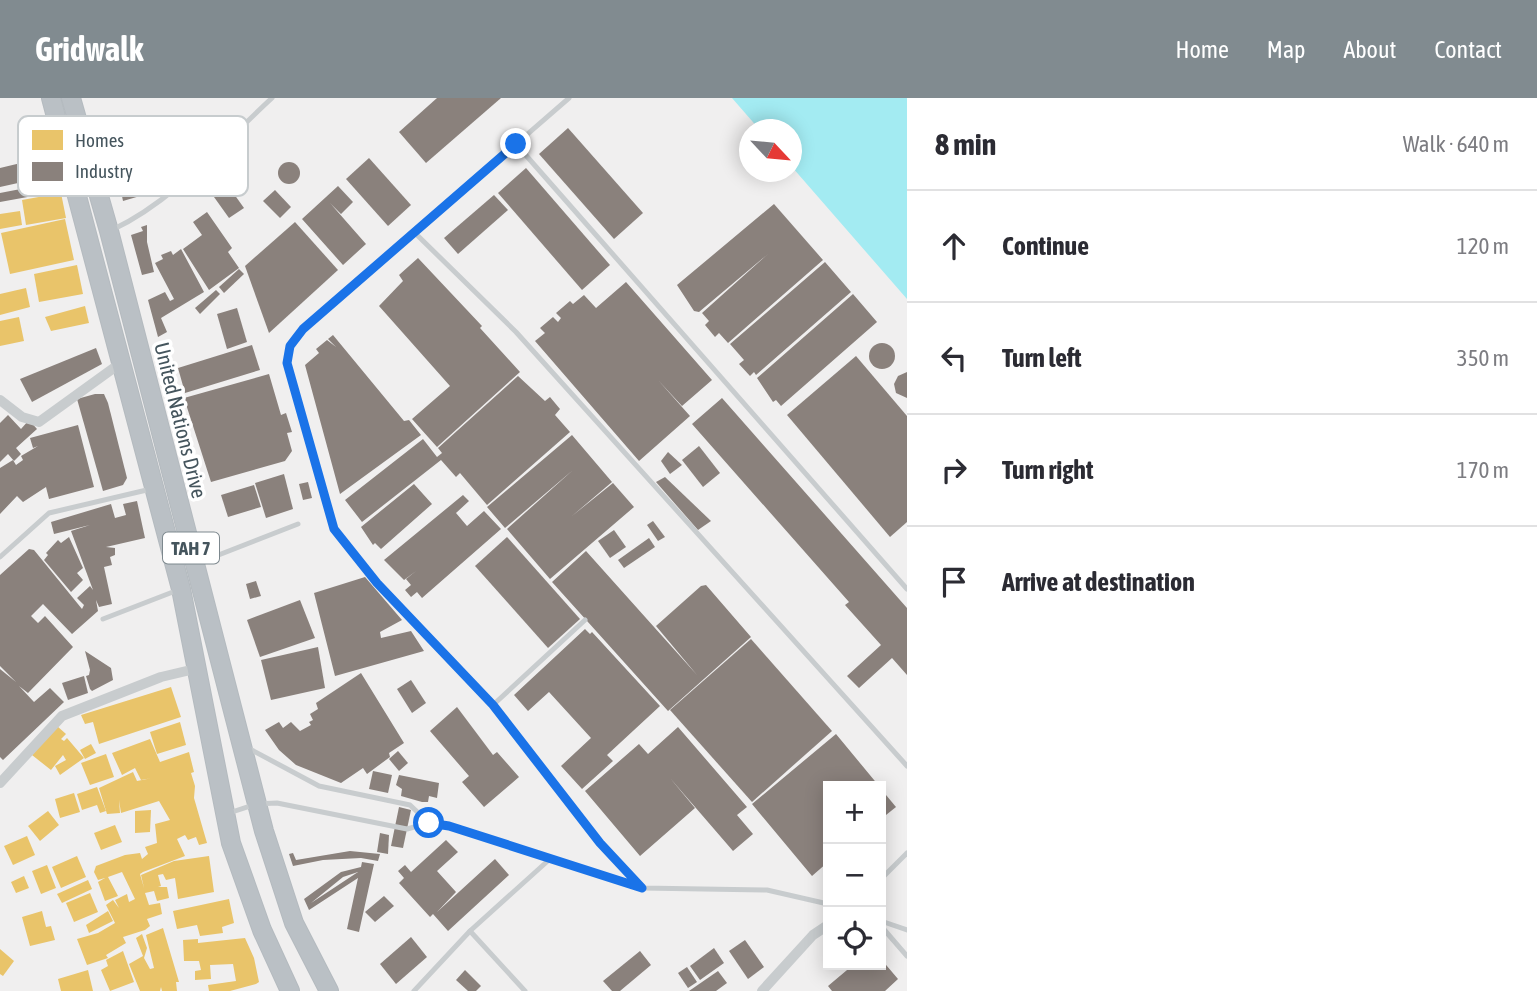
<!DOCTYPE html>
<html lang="en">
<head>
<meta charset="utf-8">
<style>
	:root { --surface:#fff; --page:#f7f7f7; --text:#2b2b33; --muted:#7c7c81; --line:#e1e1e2; --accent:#818b90 }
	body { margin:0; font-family:"Asap Condensed",sans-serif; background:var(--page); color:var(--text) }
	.controls { position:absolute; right:21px; bottom:21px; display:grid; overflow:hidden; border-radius:0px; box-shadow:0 4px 18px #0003 }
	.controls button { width:63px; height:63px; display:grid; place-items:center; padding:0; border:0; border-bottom:2px solid var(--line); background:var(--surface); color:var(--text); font:35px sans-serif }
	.compass { position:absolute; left:739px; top:21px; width:63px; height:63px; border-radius:50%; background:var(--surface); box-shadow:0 4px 18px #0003; rotate:116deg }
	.stop { position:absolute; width:21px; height:21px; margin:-16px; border:5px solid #1a73e8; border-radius:50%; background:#fff }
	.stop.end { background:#1a73e8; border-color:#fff; box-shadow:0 2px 7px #0008 }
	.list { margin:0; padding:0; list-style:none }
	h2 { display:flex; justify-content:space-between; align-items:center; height:91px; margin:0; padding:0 28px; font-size:30px }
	h2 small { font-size:23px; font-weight:400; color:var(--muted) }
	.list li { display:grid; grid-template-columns:46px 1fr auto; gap:21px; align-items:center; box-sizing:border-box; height:112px; padding:0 28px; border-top:2px solid var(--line) }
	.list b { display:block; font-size:26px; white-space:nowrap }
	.list em { font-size:23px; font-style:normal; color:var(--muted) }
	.icon { flex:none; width:38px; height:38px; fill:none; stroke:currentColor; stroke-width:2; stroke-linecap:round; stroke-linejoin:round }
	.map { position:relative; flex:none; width:907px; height:893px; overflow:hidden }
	header { display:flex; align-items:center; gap:42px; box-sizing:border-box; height:98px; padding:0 35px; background:var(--accent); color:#fff }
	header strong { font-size:33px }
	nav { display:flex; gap:38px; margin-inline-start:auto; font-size:24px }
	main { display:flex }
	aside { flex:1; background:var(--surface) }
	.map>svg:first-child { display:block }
</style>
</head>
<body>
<header>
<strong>Gridwalk</strong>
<nav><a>Home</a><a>Map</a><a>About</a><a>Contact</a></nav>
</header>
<main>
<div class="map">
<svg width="907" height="893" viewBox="0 0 907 893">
	<rect width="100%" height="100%" fill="#f0efef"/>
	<path fill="#a3ebf2" d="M732,0H907V201L792,69V32L759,31Z"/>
	<g fill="#e9c46a">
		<path d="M61,95L66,120L26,127L22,102Z"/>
		<path d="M20,113L22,127L0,131V116Z"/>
		<path d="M65,121L74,162L10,176L1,135Z"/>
		<path d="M77,167L83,196L39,204L34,176Z"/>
		<path d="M26,190L30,209L0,217V196Z"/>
		<path d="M85,208L89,225L51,233L45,219Z"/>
		<path d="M19,219L24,243L0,248V223Z"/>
		<path d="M171,589L181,619L99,646L93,624L85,626L81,617Z"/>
		<path d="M180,624L186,647L157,656L150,634Z"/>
		<path d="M57,628L66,636L61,641L64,643L67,640L84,660L60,677L55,668L66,662L63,657L51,672L32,657Z"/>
		<path d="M150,641L160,664L189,654L194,674L191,675L195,688L194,700L207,745L199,747L196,739L188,742L185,737L177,741L185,758L143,774L140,776L144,790L141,777L174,763L209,758L214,794L178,801L175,780L166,782L163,776L158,777L161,788L158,789H167L169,800L157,803L154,793L145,795L149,807L160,805L162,816L147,821L150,828L145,832L123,839L126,845L106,857L108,860L87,867L77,841L98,835L115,825L106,807L113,802L119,810L115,802L127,796L129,804L135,801L122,774L108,779L118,798L105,803L98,784L105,780L98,782L94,774L96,768L125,757L140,755L142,761L148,756L145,749L157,745L155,726L170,722L159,703L121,715L119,702L120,715L107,716L99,690L133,674L137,683L152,680L141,682L135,670L122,677L112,655Z"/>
		<path d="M91,646L96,655L85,661L80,652Z"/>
		<path d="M106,656L114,679L90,687L81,665Z"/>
		<path d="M97,689L106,713L100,715L97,707L82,712L77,696Z"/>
		<path d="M74,695L80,714L60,720L55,701Z"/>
		<path d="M151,712L150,734L135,735V713Z"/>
		<path d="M48,713L59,727L40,743L28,728Z"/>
		<path d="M115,727L122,744L101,752L94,735Z"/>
		<path d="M27,738L35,757L13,767L4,748Z"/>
		<path d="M77,758L86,779L61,790L52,769Z"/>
		<path d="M47,767L56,790L41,796L32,773Z"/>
		<path d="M24,778L29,790L16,795L11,784Z"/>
		<path d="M88,782L92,791L62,805L57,796Z"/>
		<path d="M90,795L98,814L74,824L66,805Z"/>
		<path d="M229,801L234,825L222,829L223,835L200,838L197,827L177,831L173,813Z"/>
		<path d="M42,813L46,829L51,828L55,842L30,848L22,819Z"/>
		<path d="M108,813L113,823L89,835L86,827Z"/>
		<path d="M163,830L179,884H176L177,893H162L161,889L160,893H140L129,866L143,858L136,840L142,836L147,850L144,860L150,871L154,870L146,837Z"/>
		<path d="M245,840L254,860L259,884L256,886L230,893H209L208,887L236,883L233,866L210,867L211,881L195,882V873L201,872L199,863H184L183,842L198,841V845Z"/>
		<path d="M0,851L14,863L3,878L0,876Z"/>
		<path d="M123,853L134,884L110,893L101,872L108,868L106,862Z"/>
		<path d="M88,872L93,893H61L58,881Z"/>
	</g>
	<g fill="#8a817c" fill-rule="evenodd">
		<path d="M437,0H501L426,65L399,34Z"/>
		<path d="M568,30L643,115L614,141L539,56Z"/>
		<path d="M50,58L54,77L0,89V70Z"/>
		<path d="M369,60L411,107L388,128L346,81Z"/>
		<circle cx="289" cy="75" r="11"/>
		<path d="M526,70L610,167L582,192L498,95Z"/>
		<path d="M135,75L140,98L123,103L118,79Z"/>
		<path d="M338,88L353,104L341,116L330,105L366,146L343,167L302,121Z"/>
		<path d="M31,89L33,98L0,104V95Z"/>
		<path d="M229,89L244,110L229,120L214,99Z"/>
		<path d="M275,92L291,109L280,120L263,103Z"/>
		<path d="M494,97L508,112L458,156L444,140Z"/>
		<path d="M774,106L823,162L728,245L719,235L715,239L705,227L709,223L702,215L768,156L699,214L694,213L677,187Z"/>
		<path d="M207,114L232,150L228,154L239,170L209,192L183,151L202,137L193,124Z"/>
		<path d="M295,124L338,172L269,235L245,168Z"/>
		<path d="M147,127V144L154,174L142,177L131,137L143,133L141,129Z"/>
		<path d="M181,151L204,194L161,220L167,234L158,239L148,202L165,194L170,203L174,201L155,165L163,161L161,157L171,153L173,157Z"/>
		<path d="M418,160L482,228L480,230L520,274L437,349L412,321L450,288L379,208L403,183L399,177Z"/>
		<path d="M825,164L851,194L756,277L754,274L750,278L739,266L744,262L730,246Z"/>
		<path d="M239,171L244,176L224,195L219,189Z"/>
		<path d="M626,184L712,282L682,308L658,282L690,318L639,363L535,243L545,235L540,230L553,219L558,224L561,220L556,215L570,203L573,206L584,197L596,210Z"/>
		<path d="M216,192L220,196L200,216L195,210Z"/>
		<path d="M853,196L877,224L781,308L776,302L773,304L757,280Z"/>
		<path d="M237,210L247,244L227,251L217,216Z"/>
		<path d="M333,237L404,323L409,322L421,337L340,396L305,267L319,255L316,251L327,242L336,249L328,241Z"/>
		<circle cx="882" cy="258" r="13"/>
		<path d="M252,247L260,272L185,295L178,270Z"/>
		<path d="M96,250L102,266L32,304L20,281Z"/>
		<path d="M856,258L907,318V424L890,439L787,317Z"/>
		<path d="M907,274V300L896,295L894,286L898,278Z"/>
		<path d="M269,276L281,317L286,315L292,334L287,335L292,353L285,363L211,384L184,300Z"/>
		<path d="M518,278L545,303L550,299L560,311L555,317L570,334L487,407L460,375L456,379L441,362L362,424L345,402L423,341L437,359L442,355L438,350Z"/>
		<path d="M95,296H104L108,305L127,380L123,387L103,393L77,301Z"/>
		<path d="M722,300L907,510V577L892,560L859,590L847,578L881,547L845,507L849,504L692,326Z"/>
		<path d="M8,317L21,331L29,322L37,331L16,350L21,356L14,363L8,356L0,364V325Z"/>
		<path d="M78,327L94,389L49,401L46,389L23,404L17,398L0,416V370L13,362L16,367L23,362L21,358L38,348L33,350L30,340Z"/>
		<path d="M572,337L612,384L572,418L613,385L634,409L550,481L507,431L573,372L505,430L487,409Z"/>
		<path d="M699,348L720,375L703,389L682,362Z"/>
		<path d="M668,354L682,367L670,376L661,363Z"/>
		<path d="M284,376L293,411L266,420L255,385Z"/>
		<path d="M665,379L711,423L698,432L656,384Z"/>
		<path d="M308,384L312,400L303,402L299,386Z"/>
		<path d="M414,386L432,406L381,451L375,445L373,447L361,429Z"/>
		<path d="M254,387L261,409L228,419L221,397Z"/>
		<path d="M463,397L469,403L456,415L467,428L484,413L501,431L422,500L417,494L411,499L405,492L411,487L406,481L416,473L404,482L384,462Z"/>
		<path d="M137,403L145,440L106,449L115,450V457L110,459L112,467L104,469L112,506L99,509L96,502L98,513L72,536L43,506L31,518L38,525L45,518L73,549L28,595L19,588L34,604L50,590L64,604L3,662L0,659V571L16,584L0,568V477L29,451L34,452L82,511L84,507L77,500L90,488L93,492L71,433L90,427L54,436L51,424L111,406L115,420L126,417L123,406Z"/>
		<path d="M653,423L665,439L658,443L647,427Z"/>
		<path d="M614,432L626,449L610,460L598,443Z"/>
		<path d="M69,439L83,470L77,475L83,482L71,494L44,462L48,457L46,455L58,442L61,445Z"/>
		<path d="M507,439L580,521L548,550L475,468Z"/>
		<path d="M649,440L655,449L624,470L618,462Z"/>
		<path d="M586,453L697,577L656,528L701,488L706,487L751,539L668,613L552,484Z"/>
		<path d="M365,479L402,522L380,534L381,540L411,533L424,553L335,578L314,495Z"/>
		<path d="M256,483L261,498L250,501L246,486Z"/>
		<path d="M300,502L315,540L260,559L247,522Z"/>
		<path d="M585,531L590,536L592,534L660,608L607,657L613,663L582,691L561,668L591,640L549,594L528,613L514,597Z"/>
		<path d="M751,541L832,633L752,704L670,612Z"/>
		<path d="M318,549L325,590L271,602L261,562Z"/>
		<path d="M85,553L111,570L113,582L92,593L90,591L86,578L89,577L90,572Z"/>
		<path d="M361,575L404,645L389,655L390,659L367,676L363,670L341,685L296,667L279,652L265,632L279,624L283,630L291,624L300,633L311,627L309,624L313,622L310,616L318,611L316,605Z"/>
		<path d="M84,578L88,595L68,602L62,585Z"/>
		<path d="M411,582L426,605L412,615L397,591Z"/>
		<path d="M457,609L493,657L497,654L519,679L484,709L462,684L469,678L430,633Z"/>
		<path d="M678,629L747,709L737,717L753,736L733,753L670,680L695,710L640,758L585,693L639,646L648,656Z"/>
		<path d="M836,636L879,688H828V764L812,778L752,706Z"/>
		<path d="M398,653L408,665L399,673L389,661Z"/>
		<path d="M373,673L392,677L388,695L369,691Z"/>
		<path d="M399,677L439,685L437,700L429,698L428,704H422L401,698L402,691L396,687Z"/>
		<path d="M881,691L896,709L881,721Z"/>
		<path d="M399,709L411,712L403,750L391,748Z"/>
		<path d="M380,735L389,737L388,756L377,754Z"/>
		<path d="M446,742L458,754L437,773L456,794L437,814L495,761L509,777L448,833L433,816L430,819L399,785L404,780L398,773L405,767L411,774Z"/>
		<path d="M350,753L380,756L378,763L361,760L323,762L293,768L289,756L293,755L296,762Z"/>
		<path d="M362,764L374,766L359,834L347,831L358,780L309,812L304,801L341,774L361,769ZM358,774L311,805L343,779Z"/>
		<path d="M384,798L394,808L375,824L365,814Z"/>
		<path d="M411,839L427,859L396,886L380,866Z"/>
		<path d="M745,842L764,869L748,881L729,853Z"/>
		<path d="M714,850L724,865L700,882L690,868Z"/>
		<path d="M640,853L651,867L620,893H612L603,883Z"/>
		<path d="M881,861L898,881L885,893H832L828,888L853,867H881Z"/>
		<path d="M687,869L697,884L688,890L678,875Z"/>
		<path d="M465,872L481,888L476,893H468L456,882Z"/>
		<path d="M718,873L727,885L716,893H689Z"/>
	</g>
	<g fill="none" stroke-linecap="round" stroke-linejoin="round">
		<g stroke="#b4babf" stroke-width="20">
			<g id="highway">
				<path d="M51,0L181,491L231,745L262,832L290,893"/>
				<path d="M71,0L109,133L264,733L294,825L329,893"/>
			</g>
		</g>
		<g stroke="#c8ccce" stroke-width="5">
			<path d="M569,0L303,231L290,248L287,265L334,431L377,484L493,607L600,745L642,790"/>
			<path d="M516,46L907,491"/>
			<path d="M112,132C174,103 223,45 272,0"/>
			<path d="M415,135L516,234L907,668"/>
			<path d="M0,459L49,415L151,391"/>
			<path d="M198,465L298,426"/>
			<path d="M103,521L178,492"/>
			<path d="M493,607L585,522"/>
			<path d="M248,650L319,688L410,707L429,725"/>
			<path d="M229,715L256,706L277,705L407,731L429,725L449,728L642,790L767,792L828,806"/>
			<path d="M881,781L907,755"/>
			<path d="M881,823L907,832"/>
			<path d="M881,828L907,858"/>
			<path d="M470,833L525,893"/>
			<path d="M414,893L470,833L551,760"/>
		</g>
		<g stroke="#c8ccce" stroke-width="10">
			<path d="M0,302L22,319L39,324L122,264"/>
			<path d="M0,685L62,618L161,579L199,570"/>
			<path d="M762,893L813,837L828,827"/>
		</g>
		<use href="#highway" stroke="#bac0c5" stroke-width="18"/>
	</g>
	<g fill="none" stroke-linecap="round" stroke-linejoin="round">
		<path stroke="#1a73e8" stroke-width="9" d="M429,725L449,728L642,790L600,745L493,607L377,485L334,431L287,265L290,248L303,231L516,46"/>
	</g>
	<g text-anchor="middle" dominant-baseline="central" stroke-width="7" stroke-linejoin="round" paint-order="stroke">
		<rect fill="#fff" stroke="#7d888e" stroke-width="2" x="163" y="434.5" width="56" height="31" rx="5"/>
		<g font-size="19" font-weight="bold" fill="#45555d">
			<text x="191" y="450">TAH 7</text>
		</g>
		<g font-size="21" fill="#45555d" stroke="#fff">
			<text transform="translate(181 322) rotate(76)">United Nations Drive</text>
		</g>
	</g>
	<rect x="18" y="18" width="230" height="80" rx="10" fill="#fff" stroke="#c7ccce" stroke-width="2"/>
	<rect x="32" y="32" width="31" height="20" fill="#e9c46a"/>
	<rect x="32" y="64" width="31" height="19" fill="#8a817c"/>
	<g font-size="19" fill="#45555d">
		<text x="75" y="49">Homes</text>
		<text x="75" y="80">Industry</text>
	</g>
</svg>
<div class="controls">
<button>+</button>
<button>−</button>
<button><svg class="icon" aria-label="locate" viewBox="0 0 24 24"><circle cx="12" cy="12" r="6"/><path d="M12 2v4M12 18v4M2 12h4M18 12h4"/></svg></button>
</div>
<svg class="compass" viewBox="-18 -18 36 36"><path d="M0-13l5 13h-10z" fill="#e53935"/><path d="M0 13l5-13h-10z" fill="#7c7c81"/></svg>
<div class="stop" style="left:429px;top:725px"></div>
<div class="stop end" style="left:516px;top:46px"></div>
</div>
<aside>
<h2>8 min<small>Walk · 640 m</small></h2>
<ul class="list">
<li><svg class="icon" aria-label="ahead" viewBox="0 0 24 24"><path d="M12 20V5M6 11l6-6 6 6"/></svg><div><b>Continue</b></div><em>120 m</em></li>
<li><svg class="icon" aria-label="left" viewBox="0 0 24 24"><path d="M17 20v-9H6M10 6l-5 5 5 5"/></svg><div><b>Turn left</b></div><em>350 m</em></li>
<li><svg class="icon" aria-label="right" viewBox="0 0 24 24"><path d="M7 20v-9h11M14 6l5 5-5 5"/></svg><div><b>Turn right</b></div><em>170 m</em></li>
<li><svg class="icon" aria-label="arrive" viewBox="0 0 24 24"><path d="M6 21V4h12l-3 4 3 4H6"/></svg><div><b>Arrive at destination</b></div></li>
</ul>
</aside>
</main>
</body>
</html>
